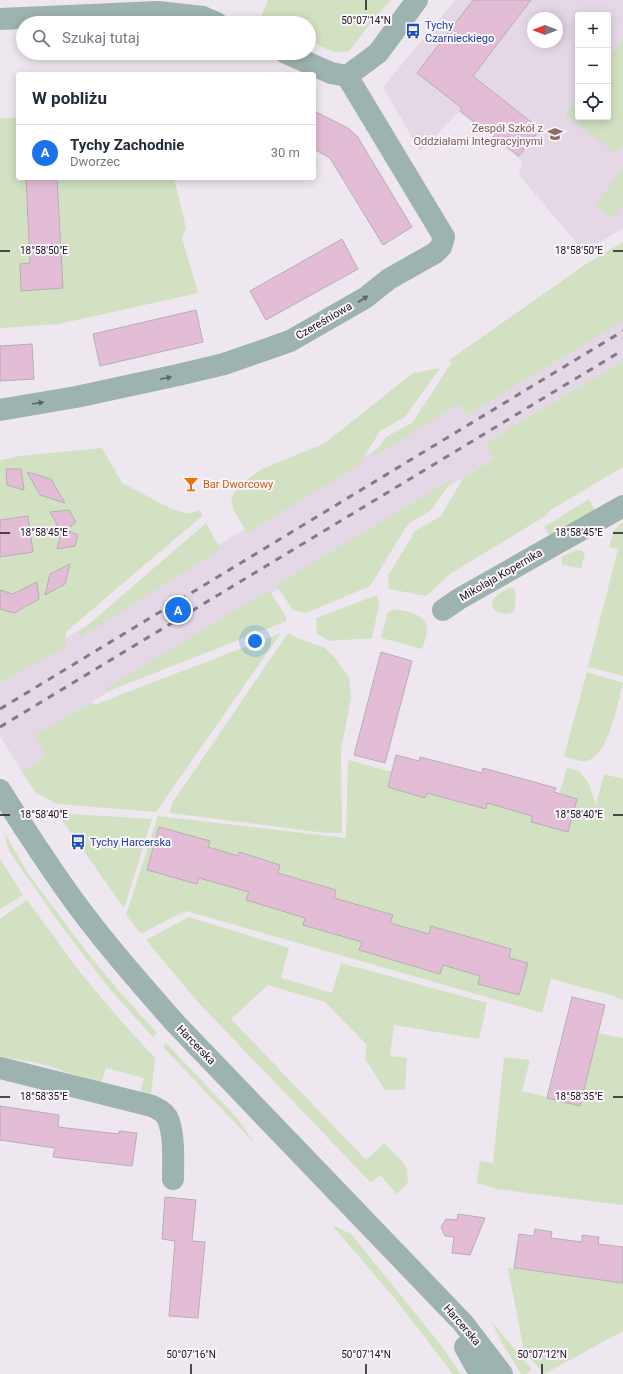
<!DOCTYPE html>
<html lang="pl">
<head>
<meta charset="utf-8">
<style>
	:root { --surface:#fff; --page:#f2f2f3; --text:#1f2937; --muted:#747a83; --line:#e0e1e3; --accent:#1a73e8 }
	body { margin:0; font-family:Roboto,sans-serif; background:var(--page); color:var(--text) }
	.controls { position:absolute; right:12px; top:12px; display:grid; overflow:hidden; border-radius:4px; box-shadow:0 2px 10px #0003 }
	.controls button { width:36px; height:36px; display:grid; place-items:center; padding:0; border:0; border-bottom:1px solid var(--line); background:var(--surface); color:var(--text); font:20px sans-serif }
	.compass { position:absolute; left:527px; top:12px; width:36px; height:36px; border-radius:50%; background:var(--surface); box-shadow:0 2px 10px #0003; rotate:270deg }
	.you { position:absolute; left:255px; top:641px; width:14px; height:14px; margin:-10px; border:3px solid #fff; border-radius:50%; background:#1a73e8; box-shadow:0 0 0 6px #1a73e833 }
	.badge { display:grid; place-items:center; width:26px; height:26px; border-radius:50%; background:var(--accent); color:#fff; font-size:13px; font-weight:700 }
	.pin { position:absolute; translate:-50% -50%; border:2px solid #fff; box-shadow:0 1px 4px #0006 }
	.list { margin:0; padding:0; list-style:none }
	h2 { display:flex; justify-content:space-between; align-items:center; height:52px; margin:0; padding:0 16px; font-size:17px }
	h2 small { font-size:13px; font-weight:400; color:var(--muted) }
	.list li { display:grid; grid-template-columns:26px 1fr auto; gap:12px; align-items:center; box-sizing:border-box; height:56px; padding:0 16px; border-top:1px solid var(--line) }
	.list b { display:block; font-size:15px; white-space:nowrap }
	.list p { margin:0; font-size:13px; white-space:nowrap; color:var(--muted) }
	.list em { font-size:13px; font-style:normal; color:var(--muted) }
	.icon { flex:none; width:22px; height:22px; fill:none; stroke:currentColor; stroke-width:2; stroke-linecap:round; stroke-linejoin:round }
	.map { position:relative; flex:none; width:623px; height:1374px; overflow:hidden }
	.search { position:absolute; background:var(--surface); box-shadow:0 2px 10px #0003; left:16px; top:16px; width:300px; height:44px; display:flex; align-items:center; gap:10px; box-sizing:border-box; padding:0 14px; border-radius:22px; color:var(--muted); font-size:15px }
	.panel { position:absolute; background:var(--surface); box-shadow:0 2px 10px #0003; left:16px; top:72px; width:300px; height:108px; border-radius:4px }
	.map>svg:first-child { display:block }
</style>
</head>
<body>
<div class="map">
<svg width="623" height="1374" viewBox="0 0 623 1374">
	<rect width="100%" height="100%" fill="#eee7ef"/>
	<g fill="#e4d8e6" fill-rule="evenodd">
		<path d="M455,0H623V228L584,252L519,175L522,161L459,112L420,151L383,87ZM578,15H608V117H578ZM533,18H557V42H533Z"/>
		<path d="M623,321V361L485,443L494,459L35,736L46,756L22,772L0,736V678L457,400L467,415Z"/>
	</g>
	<g fill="#d1e1c1">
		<path d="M268,0H391L374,19L349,51C335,56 321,46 309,40V23H263L259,22Z"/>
		<path d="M623,40V145L616,154L565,114L578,98V117H608V60Z"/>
		<path d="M0,118H18V178H174L186,228L182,238L198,293L59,324L0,328Z"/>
		<path d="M623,169V204L612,218L595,205Z"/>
		<path d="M623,242V321L467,415L459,404L370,459L386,437L412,423L452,362L448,361L586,264Z"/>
		<path d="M623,361V467L549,511L547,515L450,574L426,596L389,589L388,576L415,531L441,516L463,478L494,459L485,443Z"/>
		<path d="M440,368L405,417L380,431L359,465L247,533L233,508L231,498L240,484L262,469L325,443L413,373Z"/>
		<path d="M102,448L122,483L172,509L187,514L200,510L202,516L66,632V646L0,683V460L20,456Z"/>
		<path d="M454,478L431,510L408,524L370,586L306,613L293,610L276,585Z"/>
		<path d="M589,499L596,512L551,537L544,527Z"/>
		<path d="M623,522V676L588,667L618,549L609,547L614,530Z"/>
		<path d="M206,523L220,549L80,638L79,633Z"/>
		<path d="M576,550H580L585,553L581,568L562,565L561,557Z"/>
		<path d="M509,588H513L515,589C515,595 516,601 515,606C514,618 500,614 493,609C489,596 499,595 509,588Z"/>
		<path d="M269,590L287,618L285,622L106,692L105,689Z"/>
		<path d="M377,595L379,605L372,638L329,641L317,634L316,618Z"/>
		<path d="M394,609C405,611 427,613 427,630C427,636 424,643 422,649L381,638L388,612Z"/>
		<path d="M281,633L156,812L57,804L36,793L22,772L46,756L34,736L92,702L94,705Z"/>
		<path d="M288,633L298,638L325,648L335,658L349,677L351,698L341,750L342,833H326L169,813L173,802Z"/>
		<path d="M587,672L623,683C618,702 609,753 589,760C581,763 572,758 564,756Z"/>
		<path d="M348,760L388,771L432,776L572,817L577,799L559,794L567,768L579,771L588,782L596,805L604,774L623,779V1000L611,995L551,979L542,1013L186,911L173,917L141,934L126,915L158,816L346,838Z"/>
		<path d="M57,813L152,819L124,908Z"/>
		<path d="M4,832L29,875L86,951L119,991L157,1033L153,1037L113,993L62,927L9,851Z"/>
		<path d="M0,859L23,895L0,909Z"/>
		<path d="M27,900L80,972L120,1020L155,1058L151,1096L140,1094L144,1078L106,1068L101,1083L39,1063L0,1057V919Z"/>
		<path d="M189,917L289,948L281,978L332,993L341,963L487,1003L479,1039L394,1025L390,1056L407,1058L405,1090H385L365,1059L367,1045L325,1002L268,985L231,1019L366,1160L384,1143L406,1166L408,1183L397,1194L380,1175L371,1183L198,1002L146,940Z"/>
		<path d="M598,1033L623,1038V1205L497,1189L477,1183L480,1161L493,1163L504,1057L530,1060L522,1091L580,1106Z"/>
		<path d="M166,1043L237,1118L256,1145L163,1047Z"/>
		<path d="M332,1225L351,1234L441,1345L461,1374H453L397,1301Z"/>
		<path d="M508,1268L623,1283V1331L544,1374L524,1351Z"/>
		<path d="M491,1321L532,1370L526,1374H521L503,1345Z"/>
	</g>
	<g fill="#e3bdd6" stroke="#b7aeb4">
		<path d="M473,0H531L473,76L540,129L519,156L460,111L462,108L417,73Z"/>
		<path d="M314,111L348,128L357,136L412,227L383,245L330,158L314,149Z"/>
		<path d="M26,178H57L63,288L21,291L20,264L30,263Z"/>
		<path d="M342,239L358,269L266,320L250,291Z"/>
		<path d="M196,310L203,342L100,366L93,334Z"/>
		<path d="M32,344L34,379L0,381V346Z"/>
		<path d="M6,469H21L24,490L7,485Z"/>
		<path d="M27,472L51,479L65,503L40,495Z"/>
		<path d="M69,510L76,522L66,530L78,535L75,546L57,549L61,532L50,512Z"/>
		<path d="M28,516L33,552L0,557V520Z"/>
		<path d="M70,564L65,584L45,595L50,574Z"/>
		<path d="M37,582L39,599L14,613L0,609V590L13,594Z"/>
		<path d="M381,652L412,661L385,763L354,755Z"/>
		<path d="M396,755L419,761L420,757L482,773L483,768L556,788L554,792L577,799L568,832L531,822L532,816L487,803L486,809L427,793L425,798L388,787Z"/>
		<path d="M159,827L210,841L208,847L238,856L239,852L280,865L278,873L336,890L334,898L393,915L390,923L429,934L431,926L511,949L509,958L528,963L519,995L478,984L480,976L443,965L440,974L359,950L362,942L303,925L305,918L246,900L249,892L199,878L197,884L147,870Z"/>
		<path d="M572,997L605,1005L580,1106L547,1098Z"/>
		<path d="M0,1106L59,1115L58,1127L119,1134V1131L137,1133L132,1166L53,1157L55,1148L0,1140Z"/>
		<path d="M165,1197L196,1200L192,1241L205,1242L198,1318L169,1316L175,1241L162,1239Z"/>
		<path d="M458,1214L485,1218L470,1255L452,1253L454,1237L445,1236L441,1227L446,1219L457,1220Z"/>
		<path d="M535,1229L552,1232L551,1238L582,1242V1235L599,1237L598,1244L623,1247V1283L514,1268L519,1234L534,1236Z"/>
	</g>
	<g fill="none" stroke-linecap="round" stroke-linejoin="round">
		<g stroke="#9db3b0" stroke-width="22">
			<path d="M0,19L158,12L203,17L217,23"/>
			<path d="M286,53L331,73L347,76L378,53L417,0"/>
			<path d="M0,410L76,397L178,375L224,364L290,341L365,298L389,279L435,253L441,247L444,237L347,76"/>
			<path d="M443,610L459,599L623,506"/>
			<path d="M0,1068L152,1106C158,1109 164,1112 167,1117C175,1133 173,1161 173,1179"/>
		</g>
		<g stroke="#9db3b0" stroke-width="22">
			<path d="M0,790C22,825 45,860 69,894C102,940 139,982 176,1024L463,1323L502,1374"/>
			<path d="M465,1347L480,1374"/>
		</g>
		<g stroke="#807c81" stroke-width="3" stroke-dasharray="7 7" stroke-linecap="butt">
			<path d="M0,709L623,331"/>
			<path d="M0,727L623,350"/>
		</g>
	</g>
	<defs><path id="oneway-solid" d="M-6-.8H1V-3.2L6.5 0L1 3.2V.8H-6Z"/></defs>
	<g fill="#5b6565">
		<use href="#oneway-solid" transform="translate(363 299) rotate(-33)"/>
		<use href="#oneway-solid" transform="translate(166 378) rotate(-12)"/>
		<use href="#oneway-solid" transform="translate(38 403) rotate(-9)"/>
	</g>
	<path fill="none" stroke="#19171a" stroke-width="1.5" d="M366,0V10M0,251H10M613,251H623M0,533H10M613,533H623M0,815H10M613,815H623M0,1097H10M613,1097H623M191,1364V1374M366,1364V1374M542,1364V1374"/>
	<defs>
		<g id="bus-bare" transform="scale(1.2)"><path d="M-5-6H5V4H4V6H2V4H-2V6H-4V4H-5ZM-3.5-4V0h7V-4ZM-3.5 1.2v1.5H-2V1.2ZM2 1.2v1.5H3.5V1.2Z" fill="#1a4fb4" stroke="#fbf4fc" stroke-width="2.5" paint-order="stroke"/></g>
		<g id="school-bare" transform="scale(1.2)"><path d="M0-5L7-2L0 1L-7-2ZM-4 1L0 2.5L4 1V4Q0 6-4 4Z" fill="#8d6e63" stroke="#fbf4fc" stroke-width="2.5" paint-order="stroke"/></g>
		<g id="bar-bare" transform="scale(1.2)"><path d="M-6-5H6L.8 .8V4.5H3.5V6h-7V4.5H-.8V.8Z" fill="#e8710a" stroke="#fbf4fc" stroke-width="2.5" paint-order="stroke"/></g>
	</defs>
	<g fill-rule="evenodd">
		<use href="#bus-bare" x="413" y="31"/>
		<use href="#school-bare" x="555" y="134"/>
		<use href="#bar-bare" x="191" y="484"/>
		<use href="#bus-bare" x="78" y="842"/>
	</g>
	<g text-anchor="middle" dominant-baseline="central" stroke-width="4" stroke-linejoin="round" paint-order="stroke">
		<g font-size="11" fill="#164399" stroke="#fbf4fc" text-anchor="start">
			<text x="425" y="25">Tychy<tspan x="425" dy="13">Czarnieckiego</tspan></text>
			<text x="90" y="842">Tychy Harcerska</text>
		</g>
		<g font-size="11" fill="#785e54" stroke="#fbf4fc" text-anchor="end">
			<text x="543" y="128">Zespół Szkół z<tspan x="543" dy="13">Oddziałami Integracyjnymi</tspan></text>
		</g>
		<g font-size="11" fill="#19171a" stroke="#fbf4fc">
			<text transform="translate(324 321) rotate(-30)">Czereśniowa</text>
			<text transform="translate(501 575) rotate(-30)">Mikołaja Kopernika</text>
			<text transform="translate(196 1045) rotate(46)">Harcerska</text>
			<text transform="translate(462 1325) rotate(49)">Harcerska</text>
		</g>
		<g font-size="11" fill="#c56008" stroke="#fbf4fc" text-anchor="start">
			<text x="203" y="484">Bar Dworcowy</text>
		</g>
	</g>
	<g font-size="10" text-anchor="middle" fill="#19171a" stroke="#fbf4fc" stroke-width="4" stroke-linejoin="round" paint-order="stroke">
		<text x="366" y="24">50°07'14"N</text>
		<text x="579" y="254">18°58'50"E</text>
		<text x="44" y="254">18°58'50"E</text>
		<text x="579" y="536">18°58'45"E</text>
		<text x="44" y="536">18°58'45"E</text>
		<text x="579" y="818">18°58'40"E</text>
		<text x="44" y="818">18°58'40"E</text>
		<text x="44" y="1100">18°58'35"E</text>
		<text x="579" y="1100">18°58'35"E</text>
		<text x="191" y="1358">50°07'16"N</text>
		<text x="366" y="1358">50°07'14"N</text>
		<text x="542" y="1358">50°07'12"N</text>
	</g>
</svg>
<div class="controls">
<button>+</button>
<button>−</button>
<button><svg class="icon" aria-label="locate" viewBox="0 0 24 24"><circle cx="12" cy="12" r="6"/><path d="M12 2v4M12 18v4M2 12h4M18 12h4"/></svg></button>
</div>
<svg class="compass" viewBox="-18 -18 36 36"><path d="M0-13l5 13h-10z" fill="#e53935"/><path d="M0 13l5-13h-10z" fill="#747a83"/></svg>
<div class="you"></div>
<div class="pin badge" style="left:178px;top:610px">A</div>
<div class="search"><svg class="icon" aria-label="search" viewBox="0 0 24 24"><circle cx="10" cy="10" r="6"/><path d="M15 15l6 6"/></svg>Szukaj tutaj</div>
<section class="panel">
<h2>W pobliżu<small></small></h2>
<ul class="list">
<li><span class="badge">A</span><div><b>Tychy Zachodnie</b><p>Dworzec</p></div><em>30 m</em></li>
</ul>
</section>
</div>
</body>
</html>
